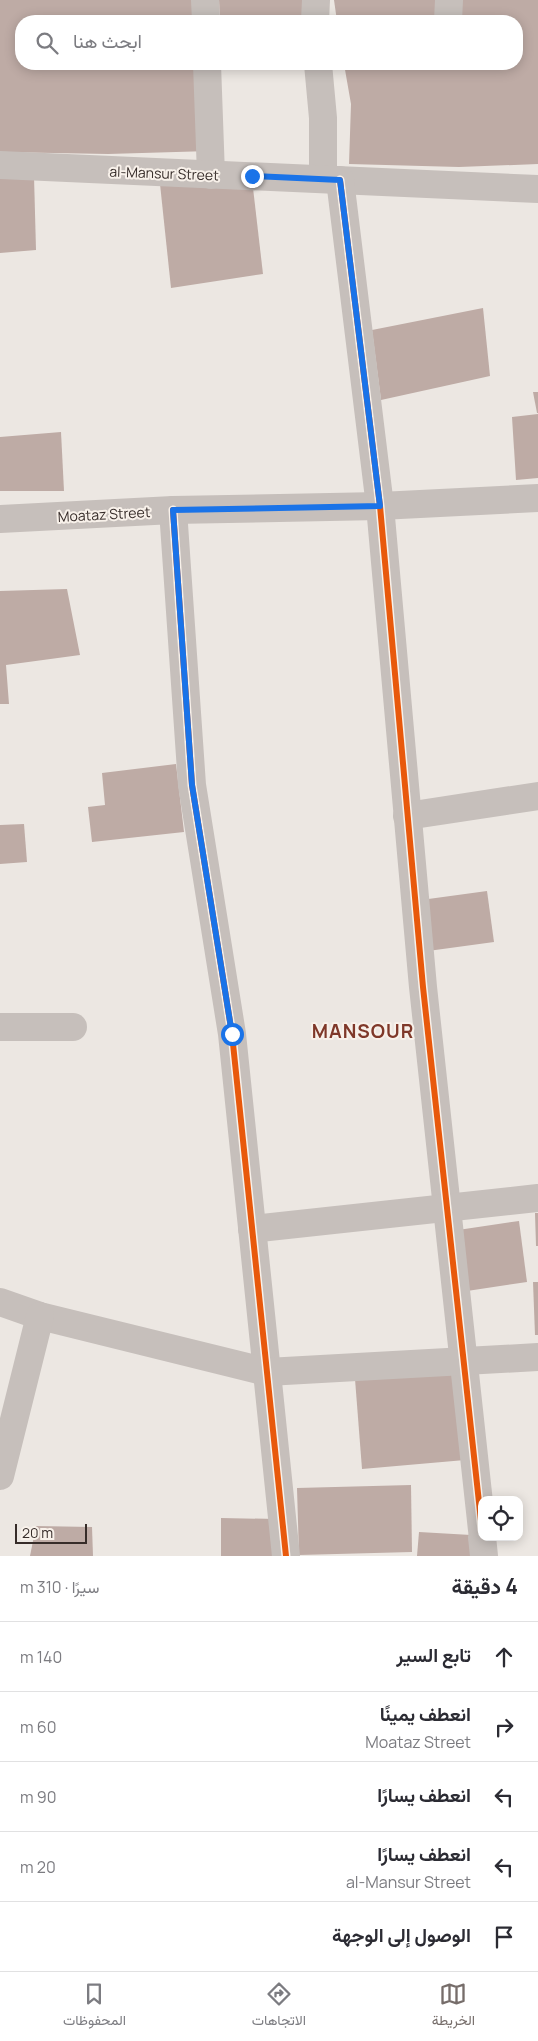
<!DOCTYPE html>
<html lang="ar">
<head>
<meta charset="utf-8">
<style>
	:root { --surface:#fff; --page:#f2f2f3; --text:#2b2b33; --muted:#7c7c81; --line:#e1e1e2; --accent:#766d6a }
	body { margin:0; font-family:Manrope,Vazirmatn,sans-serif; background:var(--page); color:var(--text); direction:rtl }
	.controls { position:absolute; right:15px; bottom:15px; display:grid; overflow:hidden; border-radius:10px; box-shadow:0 2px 12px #0003 }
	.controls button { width:45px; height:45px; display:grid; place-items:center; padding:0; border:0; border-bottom:1px solid var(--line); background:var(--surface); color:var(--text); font:25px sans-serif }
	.scale { position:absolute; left:15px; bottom:12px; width:72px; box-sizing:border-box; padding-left:5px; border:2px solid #362c29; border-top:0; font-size:14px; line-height:18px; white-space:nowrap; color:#362c29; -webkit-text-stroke:4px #f8f1ea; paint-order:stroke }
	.stop { position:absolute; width:15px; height:15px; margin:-11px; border:4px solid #1a73e8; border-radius:50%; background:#fff }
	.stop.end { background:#1a73e8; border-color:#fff; box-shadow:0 1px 5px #0008 }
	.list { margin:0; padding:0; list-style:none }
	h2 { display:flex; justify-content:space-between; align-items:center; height:65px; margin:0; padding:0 20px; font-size:21px }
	h2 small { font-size:16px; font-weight:400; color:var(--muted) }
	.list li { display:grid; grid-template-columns:32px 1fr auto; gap:15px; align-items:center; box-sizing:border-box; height:70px; padding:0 20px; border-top:1px solid var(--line) }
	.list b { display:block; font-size:19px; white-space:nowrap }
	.list p { margin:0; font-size:16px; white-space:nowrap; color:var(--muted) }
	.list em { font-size:16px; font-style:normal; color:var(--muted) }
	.icon { flex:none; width:28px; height:28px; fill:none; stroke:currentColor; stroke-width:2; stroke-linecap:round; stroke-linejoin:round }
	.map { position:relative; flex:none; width:538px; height:1556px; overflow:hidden; direction:ltr }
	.search { position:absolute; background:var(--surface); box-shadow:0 2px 12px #0003; left:15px; right:15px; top:15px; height:55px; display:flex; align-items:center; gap:12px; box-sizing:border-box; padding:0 18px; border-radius:20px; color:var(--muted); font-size:19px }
	.sheet { height:415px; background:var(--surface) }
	nav { display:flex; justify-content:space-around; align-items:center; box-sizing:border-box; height:70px; border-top:1px solid var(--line); background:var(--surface); font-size:14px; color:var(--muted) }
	nav a { display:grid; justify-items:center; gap:2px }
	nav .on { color:var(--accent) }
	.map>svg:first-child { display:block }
</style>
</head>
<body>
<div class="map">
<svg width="538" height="1556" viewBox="0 0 538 1556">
	<rect width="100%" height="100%" fill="#ece7e2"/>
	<g fill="#beaba5">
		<path d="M0,0H198L200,21H21V64H203L210,151L108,154L0,152Z"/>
		<path d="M219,0H312L313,21H220Z"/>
		<path d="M334,0H440L439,21H337Z"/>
		<path d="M459,0H538V164L459,167L349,164L351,104L344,64H517V21H457Z"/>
		<path d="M0,175L34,176L36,250L0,253Z"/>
		<path d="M160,184L253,188L263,274L171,288Z"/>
		<path d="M483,308L490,376L381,400L372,330Z"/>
		<path d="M533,392H538V413H537Z"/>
		<path d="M538,414V478L516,480L512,417Z"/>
		<path d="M61,432L64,491H0V437Z"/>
		<path d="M67,589L80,655L6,665L9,704H0V591Z"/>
		<path d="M176,764L184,832L92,842L88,807L105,805L102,773Z"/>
		<path d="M24,824L27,862L0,864V825Z"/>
		<path d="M487,891L494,942L428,951L421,900Z"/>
		<path d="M535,1213H538V1246H536Z"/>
		<path d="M519,1221L527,1282L467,1291L458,1230Z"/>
		<path d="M533,1282H538V1335H535Z"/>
		<path d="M457,1370L465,1460L362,1469L355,1379Z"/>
		<path d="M411,1485L412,1552L299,1555L297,1488Z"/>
		<path d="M221,1518L277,1519L276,1556H221Z"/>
		<path d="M36,1526L92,1527L93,1556H30Z"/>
		<path d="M419,1532L471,1535L470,1556H417Z"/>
	</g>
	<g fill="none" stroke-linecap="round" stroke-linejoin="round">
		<g stroke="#c6bfbb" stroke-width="28">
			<path d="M205,0L206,21"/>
			<path d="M315,21L316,0"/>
			<path d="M448,21L449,0"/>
			<path d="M207,64L211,175"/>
			<path d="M318,64L323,118V179"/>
			<path d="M0,165L538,189"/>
			<path d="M340,180L380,506L423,987L482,1530"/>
			<path d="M173,510L192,785L232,1034L286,1556"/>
			<path d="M0,519L173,510L380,506L538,498"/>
			<path d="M407,816L538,796"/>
			<path d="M0,1027H73"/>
			<path d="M252,1229L538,1198"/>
			<path d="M0,1302L40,1316L267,1372L538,1357"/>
			<path d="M0,1476L40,1316"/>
			<path d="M482,1537L484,1556"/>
		</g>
		<g stroke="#f8f1ea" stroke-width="9">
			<g id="cycleway">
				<path d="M340,180L380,506L423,987L482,1530"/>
				<path d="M173,510L192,785L232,1034L286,1556"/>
			</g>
		</g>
		<use href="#cycleway" stroke="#e8590c" stroke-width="6"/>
	</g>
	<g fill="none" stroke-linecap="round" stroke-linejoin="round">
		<path stroke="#1a73e8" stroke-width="6" d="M232,1034L192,785L173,510L380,506L340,180L252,176"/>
	</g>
	<g text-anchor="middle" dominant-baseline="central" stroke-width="4" stroke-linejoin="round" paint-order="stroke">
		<g font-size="14" fill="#362c29" stroke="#f8f1ea">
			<text transform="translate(164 173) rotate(2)">al-Mansur Street</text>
			<text transform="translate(104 514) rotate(-3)">Moataz Street</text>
		</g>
		<g font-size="19" font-weight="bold" letter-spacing="1" fill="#7f3829" stroke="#f8f1ea">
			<text x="363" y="1031">MANSOUR</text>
		</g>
	</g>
</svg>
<div class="controls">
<button><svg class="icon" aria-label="locate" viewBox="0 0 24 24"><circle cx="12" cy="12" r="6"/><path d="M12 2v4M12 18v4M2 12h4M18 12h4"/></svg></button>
</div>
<div class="scale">20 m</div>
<div class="stop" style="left:232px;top:1034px"></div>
<div class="stop end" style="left:252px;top:176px"></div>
<div class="search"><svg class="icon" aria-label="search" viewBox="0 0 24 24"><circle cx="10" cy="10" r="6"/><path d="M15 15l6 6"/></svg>ابحث هنا</div>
</div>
<section class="sheet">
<h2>4 دقيقة<small>سيرًا · 310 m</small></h2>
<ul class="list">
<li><svg class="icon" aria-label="ahead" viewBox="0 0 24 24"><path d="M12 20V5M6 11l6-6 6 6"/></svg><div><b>تابع السير</b></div><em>140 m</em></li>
<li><svg class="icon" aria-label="right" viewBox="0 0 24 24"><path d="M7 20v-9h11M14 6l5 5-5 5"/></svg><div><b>انعطف يمينًا</b><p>Moataz Street</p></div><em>60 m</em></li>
<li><svg class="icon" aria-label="left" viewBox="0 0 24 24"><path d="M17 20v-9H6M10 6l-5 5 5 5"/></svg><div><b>انعطف يسارًا</b></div><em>90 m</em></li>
<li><svg class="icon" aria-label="left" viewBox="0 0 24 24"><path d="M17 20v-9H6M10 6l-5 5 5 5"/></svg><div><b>انعطف يسارًا</b><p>al-Mansur Street</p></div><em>20 m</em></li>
<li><svg class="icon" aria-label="arrive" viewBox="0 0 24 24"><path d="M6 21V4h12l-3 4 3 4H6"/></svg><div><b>الوصول إلى الوجهة</b></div></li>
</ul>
</section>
<nav>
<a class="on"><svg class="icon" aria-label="map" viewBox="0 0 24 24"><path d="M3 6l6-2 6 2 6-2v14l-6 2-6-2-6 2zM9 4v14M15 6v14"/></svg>الخريطة</a>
<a><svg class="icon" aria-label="directions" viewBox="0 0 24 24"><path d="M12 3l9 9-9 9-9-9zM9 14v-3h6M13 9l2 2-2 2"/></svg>الاتجاهات</a>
<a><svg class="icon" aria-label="saved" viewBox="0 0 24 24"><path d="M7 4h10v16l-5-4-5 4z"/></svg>المحفوظات</a>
</nav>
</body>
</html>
